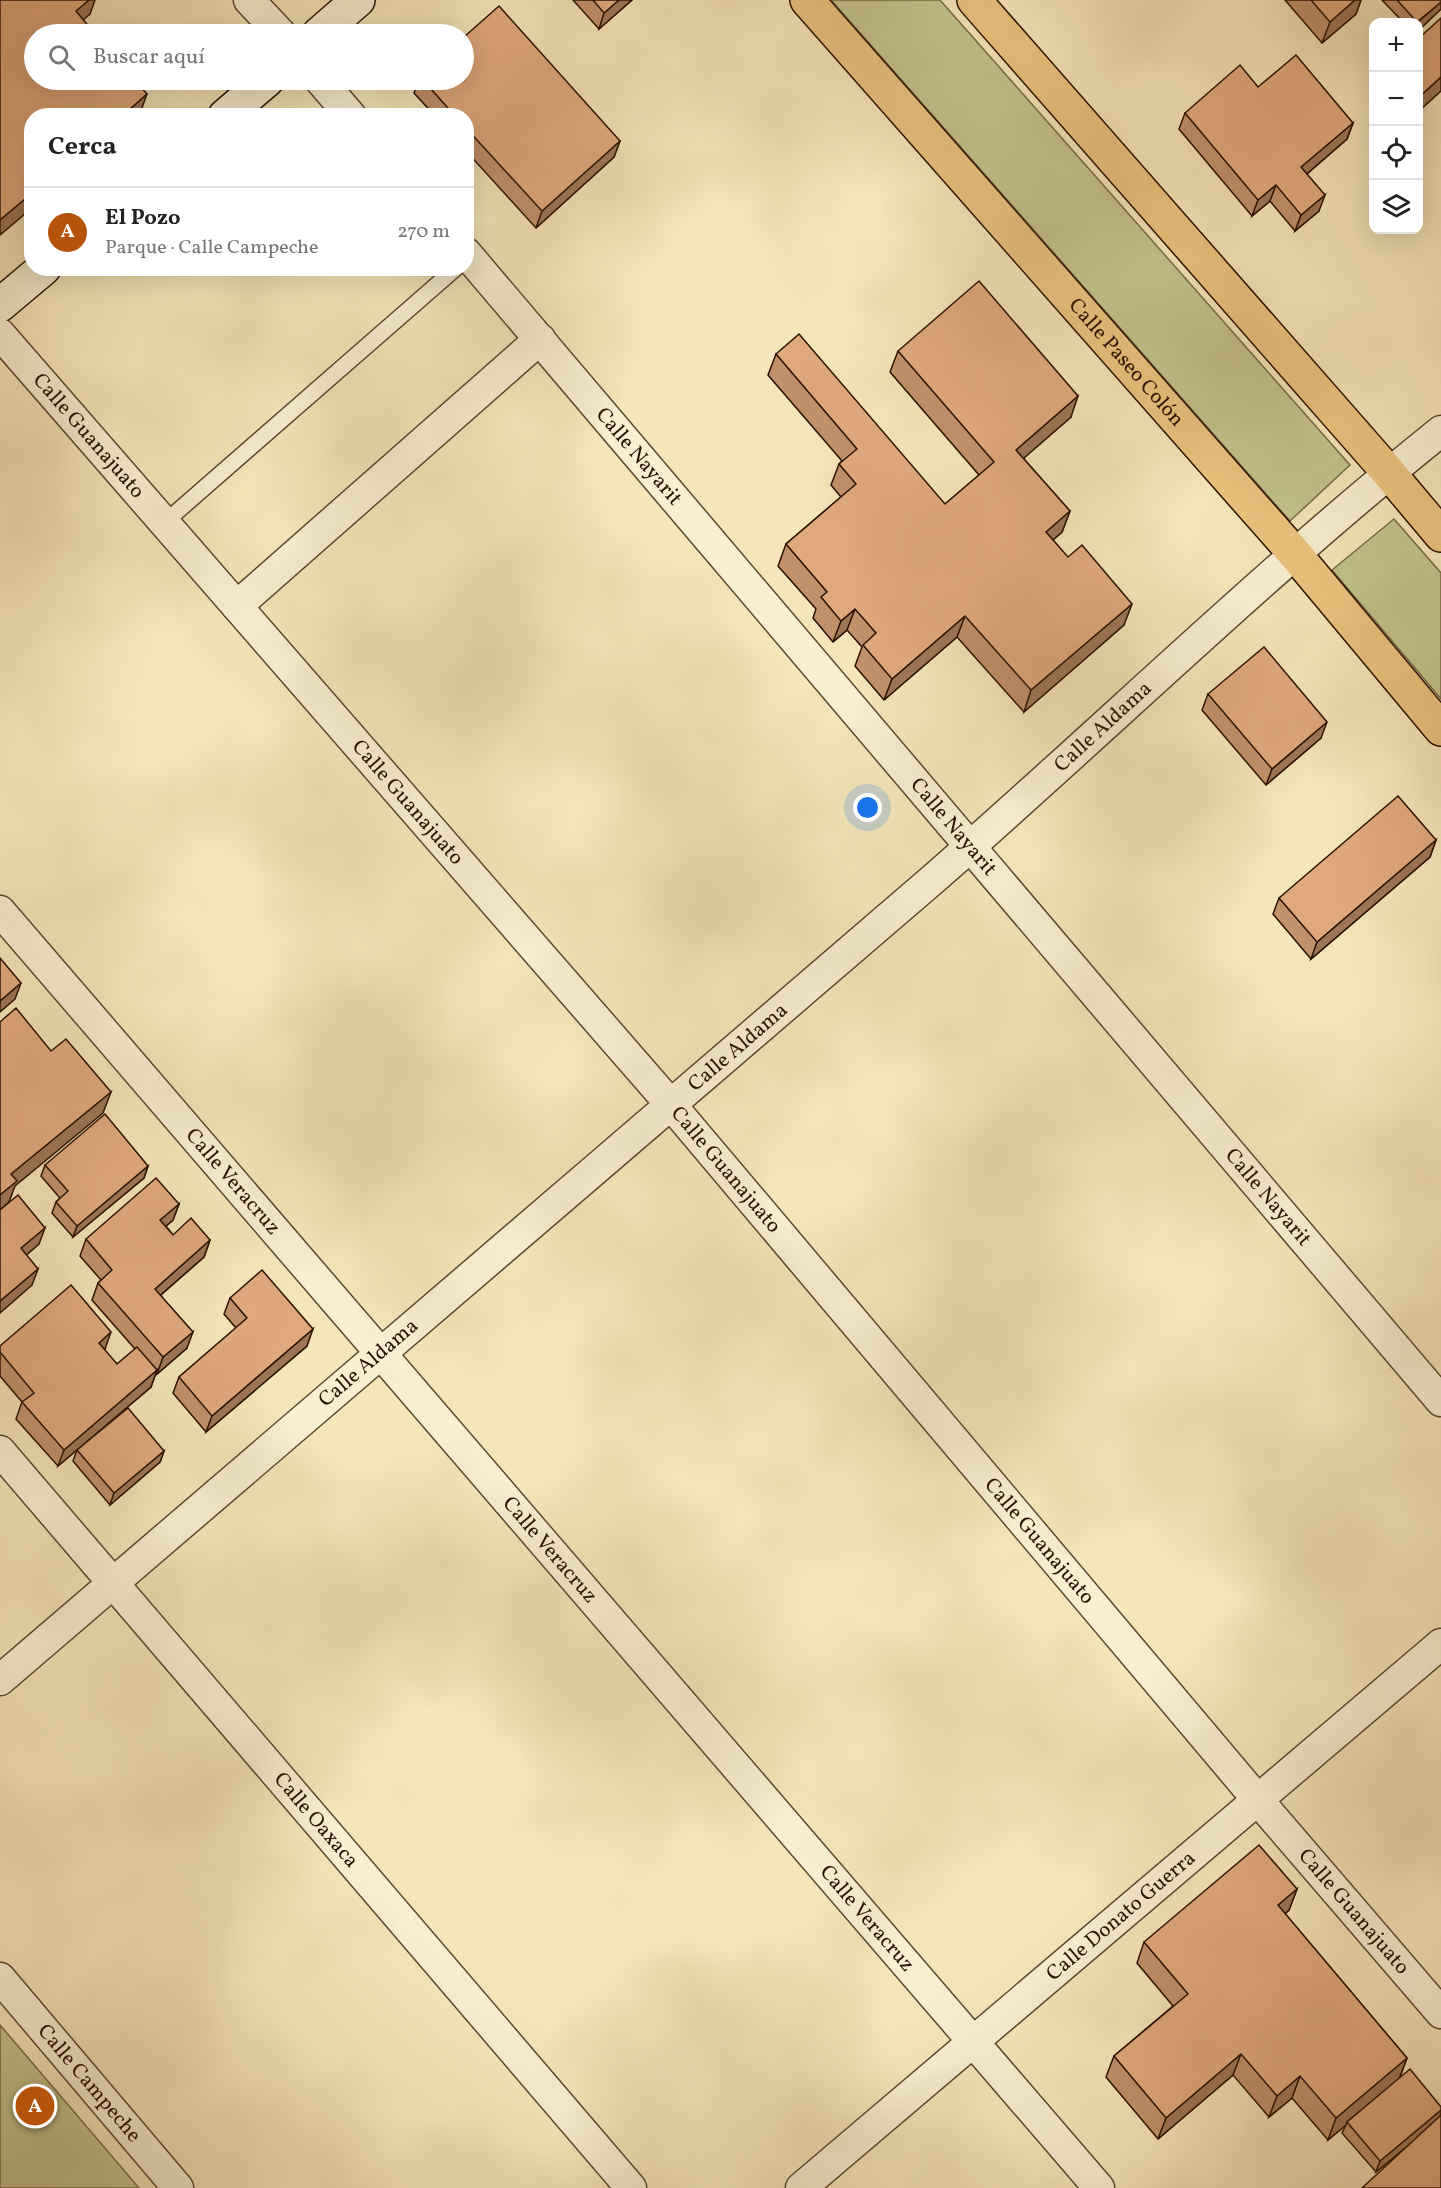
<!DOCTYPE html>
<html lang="es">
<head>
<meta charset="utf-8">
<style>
	:root { --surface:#fff; --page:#f6f6f6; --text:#222; --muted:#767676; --line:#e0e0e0; --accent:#b45309 }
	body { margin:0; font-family:Vollkorn,serif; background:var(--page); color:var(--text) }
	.controls { position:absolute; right:18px; top:18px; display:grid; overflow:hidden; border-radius:12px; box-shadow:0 6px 24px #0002 }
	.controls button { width:54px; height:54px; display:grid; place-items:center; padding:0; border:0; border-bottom:2px solid var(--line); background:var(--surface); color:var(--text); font:30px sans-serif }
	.you { position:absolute; left:868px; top:808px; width:21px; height:21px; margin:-15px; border:4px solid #fff; border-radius:50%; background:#1a73e8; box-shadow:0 0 0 9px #1a73e833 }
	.badge { display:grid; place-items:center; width:39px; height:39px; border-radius:50%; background:var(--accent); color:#fff; font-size:20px; font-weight:700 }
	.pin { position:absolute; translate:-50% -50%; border:3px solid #fff; box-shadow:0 2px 6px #0006 }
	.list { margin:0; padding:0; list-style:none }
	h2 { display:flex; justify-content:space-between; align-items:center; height:78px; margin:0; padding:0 24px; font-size:26px }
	h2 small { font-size:20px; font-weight:400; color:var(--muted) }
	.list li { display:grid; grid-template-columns:39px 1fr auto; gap:18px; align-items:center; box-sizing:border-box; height:90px; padding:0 24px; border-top:2px solid var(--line) }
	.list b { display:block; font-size:22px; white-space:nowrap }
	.list p { margin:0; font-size:20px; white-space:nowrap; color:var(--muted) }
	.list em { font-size:20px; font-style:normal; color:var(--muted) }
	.icon { flex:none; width:33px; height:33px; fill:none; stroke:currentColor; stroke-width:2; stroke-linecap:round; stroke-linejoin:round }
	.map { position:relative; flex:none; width:1441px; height:2188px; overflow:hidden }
	.search { position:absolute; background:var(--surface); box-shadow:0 6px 24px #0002; left:24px; top:24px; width:450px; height:66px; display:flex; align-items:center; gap:15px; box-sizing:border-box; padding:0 21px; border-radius:33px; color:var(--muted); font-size:22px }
	.panel { position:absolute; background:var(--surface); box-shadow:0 6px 24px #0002; left:24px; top:108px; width:450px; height:168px; border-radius:24px }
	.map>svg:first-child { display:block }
</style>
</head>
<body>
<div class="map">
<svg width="1441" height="2188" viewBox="0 0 1441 2188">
	<rect width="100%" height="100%" fill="#f5e5ba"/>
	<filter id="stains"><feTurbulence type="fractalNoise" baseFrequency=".00333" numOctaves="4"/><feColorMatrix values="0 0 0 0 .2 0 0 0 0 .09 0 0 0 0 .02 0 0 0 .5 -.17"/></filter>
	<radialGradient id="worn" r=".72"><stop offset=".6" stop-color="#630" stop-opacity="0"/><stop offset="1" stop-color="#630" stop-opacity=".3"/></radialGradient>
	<g fill="#c3c28b" stroke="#766a47" stroke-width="1.5">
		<path d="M831,0H940L1350,465L1290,521Z"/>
		<path d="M1394,519L1441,573V699L1332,570Z"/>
		<path d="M0,2025L139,2188H0Z"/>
	</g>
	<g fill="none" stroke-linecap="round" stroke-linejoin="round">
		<g stroke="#5c4631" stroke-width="18">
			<path id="lane" d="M164,523L456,268"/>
		</g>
		<g stroke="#5c4631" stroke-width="33">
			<g id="street">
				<path d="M249,0L281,34"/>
				<path d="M320,80L351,116"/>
				<path id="s1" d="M466,253L1441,1401"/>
				<path id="s2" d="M0,334L672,1106L1257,1799L1441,2013"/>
				<path d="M237,606L540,339"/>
				<path id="s3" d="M0,911L1099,2188"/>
				<path id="s4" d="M0,1451L631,2188"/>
				<path id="s5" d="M0,1680C309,1411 622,1149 931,881C1102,732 1264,573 1441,431"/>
				<path id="s6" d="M0,1978L178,2188"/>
				<path id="s7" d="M801,2188L1441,1644"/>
			</g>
		</g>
		<g stroke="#291103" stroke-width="36">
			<g id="secondary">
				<path d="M319,34L358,0"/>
				<path d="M225,116L267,80"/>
				<path d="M0,305L44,268"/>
			</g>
		</g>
		<g stroke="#291103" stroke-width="36">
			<g id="primary">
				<path id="s8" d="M807,0L1295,554L1441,729"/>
				<path d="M974,0L1389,473L1441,535"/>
			</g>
		</g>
		<use href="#lane" stroke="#f8eed2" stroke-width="15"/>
		<use href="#street" stroke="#f8eed2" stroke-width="30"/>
		<use href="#secondary" stroke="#f8eed2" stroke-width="33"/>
		<use href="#primary" stroke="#eac27d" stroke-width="33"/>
	</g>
	<g fill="#c1916c" stroke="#291103" stroke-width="1.5">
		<path d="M573,0H632L599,29Z"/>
		<path d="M1285,0H1361L1356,14L1322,43Z"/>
		<path d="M1382,0H1441V9L1419,30V22H1403Z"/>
		<path d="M419,80H464L620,141L614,157L536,228L466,151V116H435L414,93Z"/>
		<path d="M1258,87L1353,123L1347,139L1307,174L1319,211L1295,231L1270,201L1252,216L1179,129L1185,113Z"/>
		<path d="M898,351L1071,417L1023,458L1070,511L1062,532L1053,540L1124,625L1024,712L957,637L884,700L855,666L862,647L847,630L833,642L813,618L816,609L778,566L786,544L841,497L831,485L839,464L842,461L768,375L776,354L945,504L979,475L890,372Z"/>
		<path d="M1208,694L1321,738L1266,785L1202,710Z"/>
		<path d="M1436,840L1430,857L1311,959L1273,914L1279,898Z"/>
		<path d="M45,1165L148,1166L144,1178L73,1237L52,1213L56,1202L60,1198L41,1176Z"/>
		<path d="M179,1204L173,1220L166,1226L173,1235L210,1240L204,1257L161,1295L187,1348L157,1374L156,1373L151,1387L58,1466L16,1419L22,1402L0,1376V1346L105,1349L104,1350L117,1364L135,1349L92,1300L98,1283L101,1280L80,1256L86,1239Z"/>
		<path d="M230,1298L307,1346L206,1432L173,1393L179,1377L236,1328L224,1314Z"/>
		<path d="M77,1450L164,1451L160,1462L110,1505L73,1461Z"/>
		<path d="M1297,1889L1289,1910L1285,1914L1407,2058L1400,2077L1441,2107L1440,2116L1406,2147L1376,2172L1342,2133L1346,2125L1328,2140L1292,2098L1269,2117L1233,2075L1158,2139L1106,2077L1114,2056L1173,2006L1137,1963L1144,1942Z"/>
	</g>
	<g fill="#9d7658" stroke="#291103" stroke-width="1.5">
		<path d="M89,0H95L90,14L68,33L76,11Z"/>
		<path d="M619,0H632L599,29L604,13Z"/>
		<path d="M1355,0H1361L1356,14L1322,43L1330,22Z"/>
		<path d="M1441,2V9L1419,30L1418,22Z"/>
		<path d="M1441,77V91L1419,111V97Z"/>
		<path d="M147,94L139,116H122Z"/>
		<path d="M1353,123L1347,139L1295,184L1301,167Z"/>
		<path d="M620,141L614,157L536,228L542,211Z"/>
		<path d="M1276,185L1270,201L1252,216L1258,200Z"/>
		<path d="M32,193V208L0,235V220Z"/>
		<path d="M1325,195L1319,211L1295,231L1301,215Z"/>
		<path d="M1078,396L1071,417L1009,471L1016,450Z"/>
		<path d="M1070,511L1062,532L1038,553L1046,532Z"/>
		<path d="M1132,604L1124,625L1024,712L1031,690Z"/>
		<path d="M855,609L847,630L833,642L841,621Z"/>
		<path d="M965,616L957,637L884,700L892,679Z"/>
		<path d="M1327,722L1321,738L1266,785L1272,769Z"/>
		<path d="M1436,840L1430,857L1311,959L1317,942Z"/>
		<path d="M21,983L15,999L0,1012V1001Z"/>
		<path d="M111,1092L103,1113L15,1186L9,1202L0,1210V1195L11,1174Z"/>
		<path d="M148,1166L144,1178L73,1237L77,1226Z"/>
		<path d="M179,1204L173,1220L154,1236L160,1220Z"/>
		<path d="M45,1228L39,1244L15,1265L21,1248Z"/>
		<path d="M210,1240L204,1257L149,1305L155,1289Z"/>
		<path d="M38,1269L32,1285L0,1313V1301Z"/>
		<path d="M313,1329L307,1346L206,1432L212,1416Z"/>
		<path d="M111,1332L105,1349L93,1360L99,1343Z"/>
		<path d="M193,1332L187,1348L157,1374L163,1357Z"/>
		<path d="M157,1370L151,1387L58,1466L64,1450Z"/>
		<path d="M164,1451L160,1462L110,1505L114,1493Z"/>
		<path d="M1297,1889L1289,1910L1270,1927L1278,1905Z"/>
		<path d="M1241,2054L1233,2075L1158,2139L1166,2118Z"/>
		<path d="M1407,2058L1399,2079L1347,2122L1346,2125L1328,2140L1336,2118Z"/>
		<path d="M1300,2076L1292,2098L1269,2117L1277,2096Z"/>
		<path d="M1441,2110V2113L1439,2120L1376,2172L1380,2161Z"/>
	</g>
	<g fill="#e0a97d" stroke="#291103" stroke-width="1.5">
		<path d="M0,0H89L76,11L95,34H34V80H134L147,94L122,116H32V193L0,220Z"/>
		<path d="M593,0H619L604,13Z"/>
		<path d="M1311,0H1355L1330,22Z"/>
		<path d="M1397,0H1441V2L1417,22Z"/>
		<path d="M499,6L620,141L542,211L466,128V116H455L423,80H464V37Z"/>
		<path d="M1441,18V77L1419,97V38Z"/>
		<path d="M1296,55L1353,123L1301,167L1325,195L1301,215L1276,185L1258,200L1185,113L1240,65L1258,87Z"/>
		<path d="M979,281L1078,396L1016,450L1070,511L1046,532L1068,557L1082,545L1132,604L1031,690L965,616L892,679L863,645L876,633L855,609L841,621L821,597L827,592L786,544L856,484L839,464L857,449L776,354L799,334L945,504L994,462L898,351Z"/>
		<path d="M1264,647L1327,722L1272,769L1208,694Z"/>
		<path d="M1398,796L1436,840L1317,942L1279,898Z"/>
		<path d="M0,958L21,983L0,1001Z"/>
		<path d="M16,1008L51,1051L66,1039L111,1092L11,1174L17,1181L0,1195V1022Z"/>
		<path d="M105,1114L148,1166L77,1226L56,1202L68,1191L45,1165Z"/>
		<path d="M156,1178L179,1204L160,1220L173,1235L191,1218L210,1240L155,1289L193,1332L163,1357L98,1283L112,1270L86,1239Z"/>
		<path d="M18,1195L45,1228L21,1248L38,1269L0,1301V1210Z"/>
		<path d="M262,1270L313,1329L212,1416L179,1377L247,1318L230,1298Z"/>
		<path d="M71,1285L111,1332L99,1343L117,1364L137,1347L157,1370L64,1450L22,1402L34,1393L0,1352V1346Z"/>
		<path d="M128,1408L164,1451L114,1493L77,1450Z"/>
		<path d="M1259,1845L1297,1889L1278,1905L1407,2058L1336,2118L1300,2076L1277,2096L1241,2054L1166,2118L1114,2056L1188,1994L1144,1942Z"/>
		<path d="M1410,2069L1441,2107V2110L1380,2161L1347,2122Z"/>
		<path d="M1440,2116L1441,2117V2188H1362Z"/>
	</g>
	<g text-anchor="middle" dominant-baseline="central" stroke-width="4.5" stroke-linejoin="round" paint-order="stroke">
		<g font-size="21" fill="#291103" stroke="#f8eed2">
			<text stroke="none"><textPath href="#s8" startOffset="483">Calle Paseo Colón</textPath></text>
			<text stroke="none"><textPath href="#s2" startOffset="135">Calle Guanajuato</textPath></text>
			<text stroke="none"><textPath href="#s1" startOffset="267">Calle Nayarit</textPath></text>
			<text stroke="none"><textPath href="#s5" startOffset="1458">Calle Aldama</textPath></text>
			<text stroke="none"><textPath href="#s2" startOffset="621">Calle Guanajuato</textPath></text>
			<text stroke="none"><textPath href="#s1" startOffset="753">Calle Nayarit</textPath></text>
			<text stroke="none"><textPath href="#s5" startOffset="972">Calle Aldama</textPath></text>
			<text stroke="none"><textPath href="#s2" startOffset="1107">Calle Guanajuato</textPath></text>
			<text stroke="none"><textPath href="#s3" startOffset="357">Calle Veracruz</textPath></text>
			<text stroke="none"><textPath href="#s1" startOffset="1239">Calle Nayarit</textPath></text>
			<text stroke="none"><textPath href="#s5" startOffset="486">Calle Aldama</textPath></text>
			<text stroke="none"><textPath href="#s2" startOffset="1593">Calle Guanajuato</textPath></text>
			<text stroke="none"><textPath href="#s3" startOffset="843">Calle Veracruz</textPath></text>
			<text stroke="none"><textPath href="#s4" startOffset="486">Calle Oaxaca</textPath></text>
			<text stroke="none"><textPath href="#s2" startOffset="2079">Calle Guanajuato</textPath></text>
			<text stroke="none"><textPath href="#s7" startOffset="420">Calle Donato Guerra</textPath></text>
			<text stroke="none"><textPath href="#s3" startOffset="1329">Calle Veracruz</textPath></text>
			<text stroke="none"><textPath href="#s6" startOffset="138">Calle Campeche</textPath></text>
		</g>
	</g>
	<rect width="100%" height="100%" filter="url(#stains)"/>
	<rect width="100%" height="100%" fill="url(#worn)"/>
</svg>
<div class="controls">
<button>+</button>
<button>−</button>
<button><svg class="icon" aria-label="locate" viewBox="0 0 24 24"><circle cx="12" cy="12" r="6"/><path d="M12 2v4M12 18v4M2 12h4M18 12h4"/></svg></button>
<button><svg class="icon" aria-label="layers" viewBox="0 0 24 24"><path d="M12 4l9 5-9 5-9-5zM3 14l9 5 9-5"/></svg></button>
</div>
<div class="you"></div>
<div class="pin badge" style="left:35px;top:2106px">A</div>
<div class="search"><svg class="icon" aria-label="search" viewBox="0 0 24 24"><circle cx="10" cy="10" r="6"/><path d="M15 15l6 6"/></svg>Buscar aquí</div>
<section class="panel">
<h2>Cerca<small></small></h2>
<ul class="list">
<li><span class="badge">A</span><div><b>El Pozo</b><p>Parque · Calle Campeche</p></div><em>270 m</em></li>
</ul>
</section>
</div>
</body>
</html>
